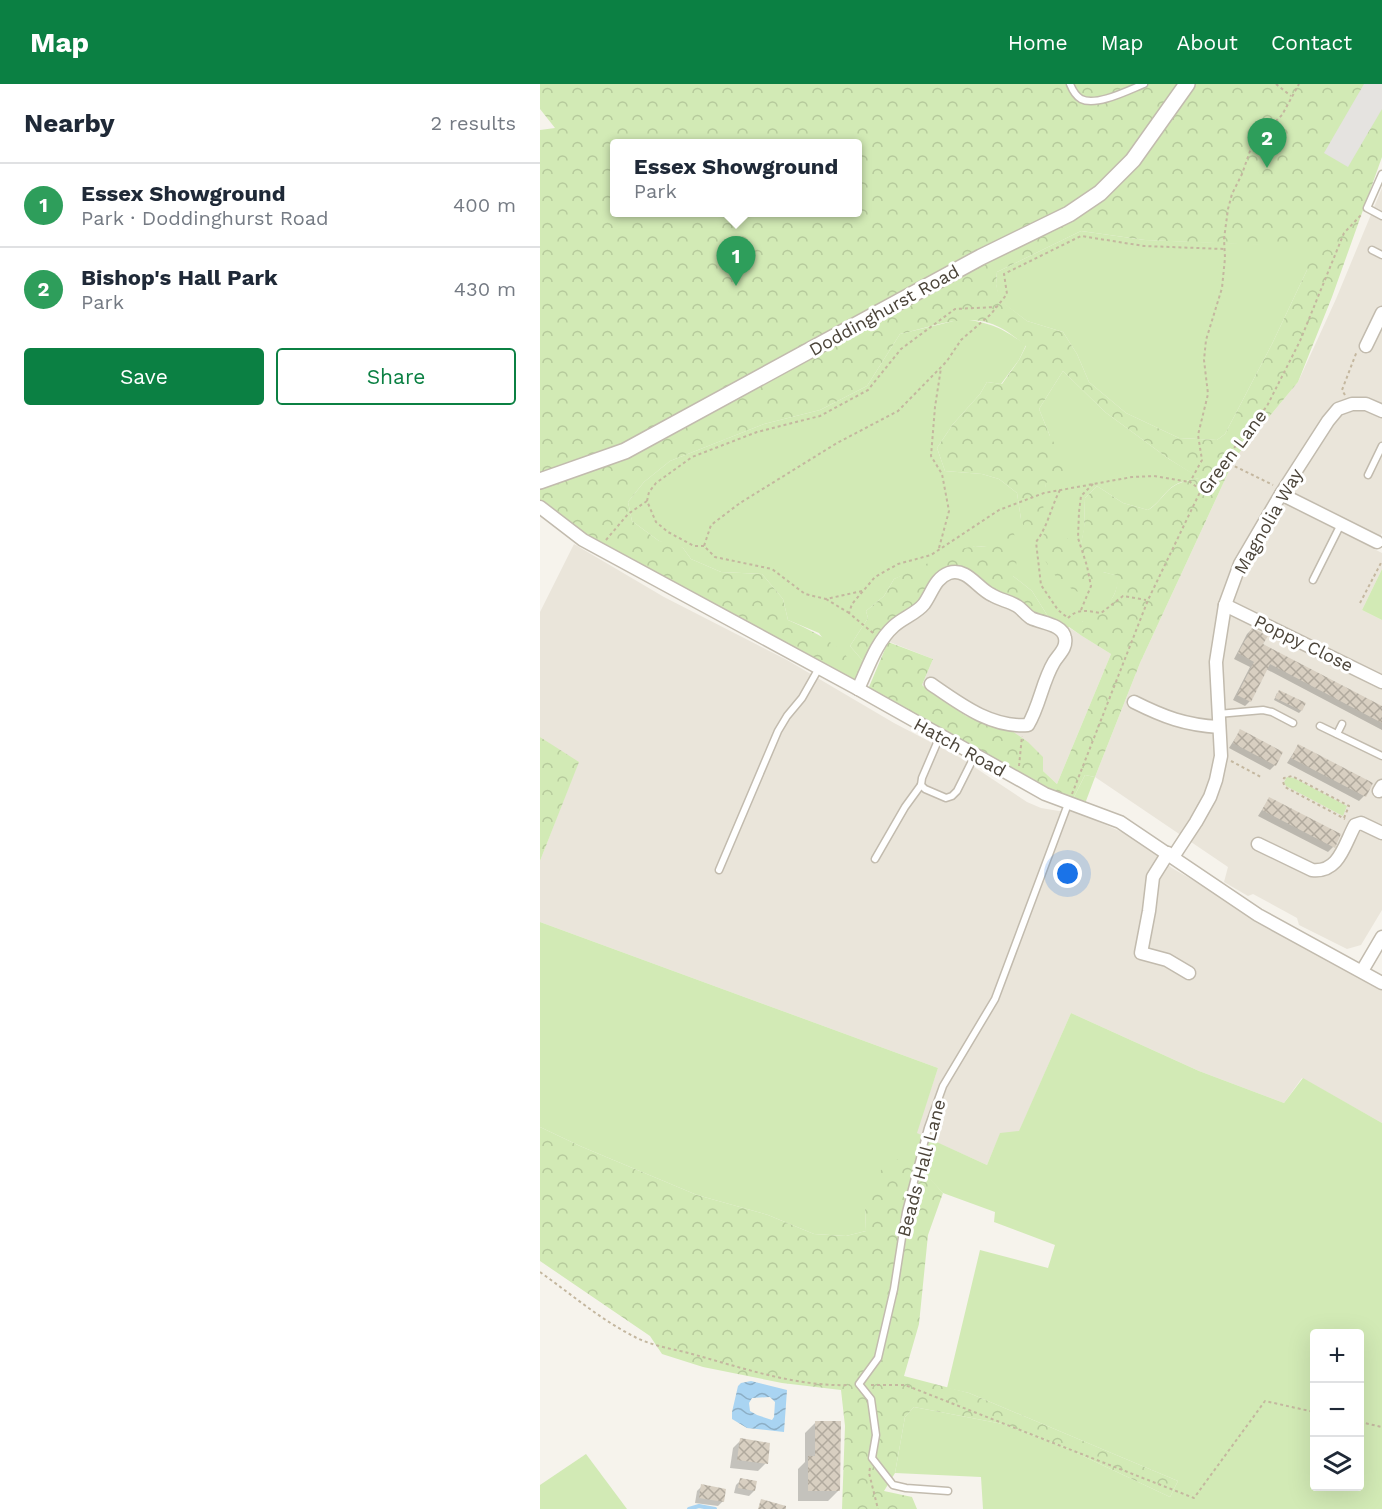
<!DOCTYPE html>
<html lang="en">
<head>
<meta charset="utf-8">
<style>
	:root { --surface:#fff; --page:#f6f6f7; --text:#1f2937; --muted:#747a83; --line:#e0e1e3; --accent:#0b8043 }
	body { margin:0; font-family:"Work Sans",sans-serif; background:var(--page); color:var(--text) }
	.controls { position:absolute; right:18px; bottom:18px; display:grid; overflow:hidden; border-radius:6px; box-shadow:0 6px 24px #0002 }
	.controls button { width:54px; height:54px; display:grid; place-items:center; padding:0; border:0; border-bottom:2px solid var(--line); background:var(--surface); color:var(--text); font:30px sans-serif }
	.you { position:absolute; left:528px; top:790px; width:21px; height:21px; margin:-15px; border:4px solid #fff; border-radius:50%; background:#1a73e8; box-shadow:0 0 0 9px #1a73e833 }
	.badge { display:grid; place-items:center; width:39px; height:39px; border-radius:50%; background:var(--accent); color:#fff; font-size:20px; font-weight:700 }
	.pin { position:absolute; translate:-50% -50px; filter:drop-shadow(0 2px 3px #0008) }
	.pin::after { content:''; position:absolute; top:32px; width:21px; height:18px; background:inherit; clip-path:polygon(0 0,100% 0,50% 100%) }
	.popup { position:absolute; left:70px; top:55px; width:252px; height:78px; box-sizing:border-box; display:grid; place-content:center; border-radius:6px; background:var(--surface); filter:drop-shadow(0 2px 4px #0005); font-size:20px; white-space:nowrap; color:var(--muted) }
	.popup b { font-size:22px; color:var(--text) }
	.popup::after { content:''; position:absolute; left:50%; top:100%; margin-left:-12px; border:12px solid transparent; border-top-color:var(--surface) }
	.list { margin:0; padding:0; list-style:none }
	h2 { display:flex; justify-content:space-between; align-items:center; height:78px; margin:0; padding:0 24px; font-size:26px }
	h2 small { font-size:20px; font-weight:400; color:var(--muted) }
	.list li { display:grid; grid-template-columns:39px 1fr auto; gap:18px; align-items:center; box-sizing:border-box; height:84px; padding:0 24px; border-top:2px solid var(--line) }
	.list b { display:block; font-size:22px; white-space:nowrap }
	.list p { margin:0; font-size:20px; white-space:nowrap; color:var(--muted) }
	.list em { font-size:20px; font-style:normal; color:var(--muted) }
	.actions { display:flex; gap:12px; padding:18px 24px }
	.actions a { flex:1; padding:14px 0; border:2px solid var(--accent); border-radius:6px; text-align:center; font-size:21px; color:var(--accent) }
	.actions .main { background:var(--accent); color:#fff }
	.icon { flex:none; width:33px; height:33px; fill:none; stroke:currentColor; stroke-width:2; stroke-linecap:round; stroke-linejoin:round }
	.map { position:relative; flex:none; width:842px; height:1425px; overflow:hidden }
	header { display:flex; align-items:center; gap:36px; box-sizing:border-box; height:84px; padding:0 30px; background:var(--accent); color:#fff }
	header strong { font-size:28px }
	nav { display:flex; gap:33px; margin-inline-start:auto; font-size:21px }
	main { display:flex }
	aside { flex:1; background:var(--surface) }
	.map>svg:first-child { display:block }
</style>
</head>
<body>
<header>
<strong>Map</strong>
<nav><a>Home</a><a>Map</a><a>About</a><a>Contact</a></nav>
</header>
<main>
<aside>
<h2>Nearby<small>2 results</small></h2>
<ul class="list">
<li><span class="badge" style="background:#2e9e5b">1</span><div><b>Essex Showground</b><p>Park · Doddinghurst Road</p></div><em>400 m</em></li>
<li><span class="badge" style="background:#2e9e5b">2</span><div><b>Bishop's Hall Park</b><p>Park</p></div><em>430 m</em></li>
</ul>
<div class="actions"><a class="main">Save</a><a>Share</a></div>
</aside>
<div class="map">
<svg width="842" height="1425" viewBox="0 0 842 1425">
	<defs>
		<pattern id="forest-crowns" width="20" height="18" patternUnits="userSpaceOnUse" patternTransform="scale(1.5)"><rect width="20" height="18" fill="#d2eab5"/><path d="M2 6a3 3 0 1 1 6 0M12 15a3 3 0 1 1 6 0" fill="none" stroke="#b6ca9c"/></pattern>
		<pattern id="water-waves" width="16" height="10" patternUnits="userSpaceOnUse" patternTransform="scale(1.5)"><rect width="16" height="10" fill="#a9d4f2"/><path d="M0 5q4-4 8 0t8 0" fill="none" stroke="#8caec5"/></pattern>
		<pattern id="building-cross-hatch" width="8" height="8" patternUnits="userSpaceOnUse" patternTransform="scale(1.5)"><rect width="8" height="8" fill="#d8cfc1"/><path d="M0 0l8 8M0 8l8-8" fill="none" stroke="#b1aa9e"/></pattern>
	</defs>
	<rect width="100%" height="100%" fill="#f6f3ec"/>
	<g fill="#eae5da">
		<path d="M842,104V449L834,465L842,469V485L822,526L842,536V826L821,861L807,865L759,841L757,834L713,810L708,812L684,798L688,783L555,693L600,579L695,374L758,298L796,215Z"/>
		<path d="M34,460L124,513L247,576L354,639L419,673L487,718L501,724L525,728L528,726L539,729L584,749L605,762L632,784L842,906V1039L762,994L744,1019L659,987L531,929L479,1048L460,1050L447,1081L376,1049L398,984L0,838V777L38,679L0,653V528Z"/>
		<path d="M409,489L528,543L571,570L517,700L503,687L472,647L426,632L382,601L393,575L342,555Z"/>
	</g>
	<g fill="#d2eab5" fill-rule="evenodd">
		<path d="M541,147L605,156L767,162V186L732,260L685,350L677,356L639,354L586,329L549,298L537,270L523,248L487,237L459,216L456,200L457,188Z"/>
		<path d="M422,235C452,239 462,244 486,261L479,276L461,300L447,298L440,310L413,340L397,364L405,387L442,390L459,395L477,409L481,435L503,427L502,419L506,399L510,352L499,325L523,287L565,328L629,375L660,394C650,396 640,397 632,403C623,410 618,420 608,426L583,419L557,402L545,414L544,446L540,465L563,488L579,492C575,521 565,523 542,538V552L529,543L522,548L514,542L492,507L473,492L447,463L435,462L354,495L344,512L326,527L328,534L310,562L329,584L318,605L279,549L248,536L243,515L222,490L181,488L151,475L143,464L119,457L92,437L88,418L104,398L130,377L224,340L280,326L327,302L360,250Z"/>
		<path d="M842,485V536L822,526Z"/>
		<path d="M545,691L555,693L543,725L530,721Z"/>
		<path d="M747,693L754,694L807,722L803,732L746,702L744,698Z"/>
		<path d="M0,838L398,984L377,1049L447,1081L460,1049L479,1047L531,929L659,987L744,1019L763,994L842,1039V1425H443L441,1393L355,1389L365,1333L374,1323L463,1340L524,1363L630,1413L638,1397L429,1309L407,1304L440,1166L508,1184L515,1161L454,1138L455,1128L403,1109L385,1090L325,1124L326,1147L306,1152L274,1150L228,1131L157,1111L40,1062L0,1043ZM774,1250H820V1402H774Z"/>
		<path d="M46,1370L87,1425H0V1401Z"/>
	</g>
	<g fill="url(#forest-crowns)" fill-rule="evenodd">
		<path d="M0,0H842V73L792,213L758,298L695,374L600,579L555,693L545,691L530,721L326,610L348,558L393,575L382,601L426,632L472,647L488,658L503,673V687L517,700L571,570L542,552V538L550,526C572,520 576,514 578,492L563,488L538,508C513,496 508,482 496,458L506,448L527,454L540,465L544,444L545,414L557,402L583,419L608,426C619,420 624,408 634,402C642,397 651,396 659,394L629,375L565,328L523,287L499,325L510,352L529,384L506,399L502,437L493,450L486,448L481,435L477,409L459,395L442,390L405,387L397,364L413,340L440,310L447,298L462,300L479,276L486,262C475,253 463,243 449,239C420,230 389,244 360,250L327,302L280,326L224,340L130,377L104,398L88,418L92,437L119,457L133,458L143,464L151,475L181,488L222,490L243,515L248,536C277,549 300,560 319,587L310,601L132,504L0,423V46L15,44L0,25ZM74,59H318V128H74ZM541,147L605,156L767,163V186L732,260L685,350L677,356L639,354L586,329L549,298L537,270L523,248L487,237L460,216L456,200L457,188Z"/>
		<path d="M470,439C478,458 480,472 473,492L492,507L514,542L410,489L367,531L329,584L310,562L328,534L326,527L344,512L354,495L416,466L435,462L447,463Z"/>
		<path d="M0,653L39,678L0,777Z"/>
		<path d="M0,1043L40,1062L157,1111L228,1131L274,1150L306,1152L326,1147L325,1124L341,1086L358,1075L385,1089L403,1109L388,1151L379,1240L364,1292L429,1309L638,1397L630,1413L524,1363L463,1340L374,1323L365,1333L355,1389L344,1407L372,1413L377,1425H302L305,1342L301,1306L242,1299L163,1283L122,1270L110,1252L0,1177Z"/>
	</g>
	<path fill="#e5e3e0" d="M824,0H842V25L808,83L784,69Z"/>
	<path fill="url(#water-waves)" fill-rule="evenodd" d="M211,1297L247,1306L244,1348L207,1344L192,1335V1328L198,1302L201,1299ZM230,1313L235,1318L234,1333L232,1336L217,1331L210,1327L209,1319L212,1314Z"/>
	<g fill="#0003">
		<path d="M712,545L721,561L842,623V646L726,585L710,617L705,622L693,616L710,583L694,575L707,550Z"/>
		<path d="M737,609L764,620L761,627L759,629L734,616Z"/>
		<path d="M700,647L735,681L730,686L689,664Z"/>
		<path d="M758,662L824,712L819,717L747,679Z"/>
		<path d="M729,715L799,751L793,763L788,768L718,732Z"/>
		<path d="M276,1338L299,1406L288,1417H258V1385L265,1378V1349Z"/>
		<path d="M201,1356L226,1379L218,1387L190,1384L193,1364Z"/>
		<path d="M201,1396L214,1407L209,1412L194,1409L196,1401Z"/>
		<path d="M162,1402L183,1417L178,1422L155,1419L157,1407Z"/>
	</g>
	<g fill="none" stroke-linecap="round" stroke-linejoin="round">
		<path stroke="#a9d4f2" stroke-width="4" d="M149,1425L159,1422L175,1425"/>
	</g>
	<g fill="url(#building-cross-hatch)">
		<path d="M712,544L728,552L723,560L842,622V639L730,580L711,618L697,611L714,578L698,569Z"/>
		<path d="M739,606L766,619L762,627L735,614Z"/>
		<path d="M700,645L743,668L736,682L693,659Z"/>
		<path d="M758,660L833,699L826,713L751,674Z"/>
		<path d="M729,713L801,750L795,764L722,726Z"/>
		<path d="M275,1337H301L300,1407H268V1372H275Z"/>
		<path d="M200,1354L230,1359L228,1380L197,1376Z"/>
		<path d="M200,1394L217,1397L215,1407L198,1404Z"/>
		<path d="M161,1400L186,1405L184,1418L159,1414Z"/>
		<path d="M221,1415L246,1422V1425H218Z"/>
	</g>
	<g fill="none" stroke-linecap="round" stroke-linejoin="round">
		<g stroke="#c2bbae" stroke-width="9">
			<g id="service">
				<path d="M530,0C532,5 536,12 541,15C556,23 589,6 604,0"/>
				<path d="M842,90L827,124L842,132"/>
				<path d="M832,166L842,171"/>
				<path d="M828,391L842,362"/>
				<path d="M773,496L801,440"/>
				<path d="M678,630L723,626L732,628L753,639"/>
				<path d="M780,642L842,672"/>
				<path d="M797,650L802,640"/>
				<path d="M400,652L382,694L381,701L385,705L406,714L412,712L417,707L435,671"/>
				<path d="M335,775L365,723L381,701"/>
				<path d="M179,786L238,647L247,632L262,614L279,584"/>
				<path d="M408,1407L366,1404L353,1401L332,1374L336,1351L331,1315L319,1300L338,1274L354,1205L366,1128L388,1044L403,1002L455,915L528,720"/>
			</g>
		</g>
		<g stroke="#c2bbae" stroke-width="15">
			<g id="minor">
				<path d="M826,262L842,229"/>
				<path d="M741,410L837,458"/>
				<path d="M0,423L43,456L318,605L505,710L580,738L718,831L842,899"/>
				<path d="M685,521L842,598"/>
				<path d="M318,605C328,584 336,558 354,542C363,534 377,529 384,520C392,509 395,494 409,489C427,483 438,505 452,511C460,516 469,517 477,522C482,525 486,531 491,534C501,539 523,540 525,554C527,564 519,570 514,578C502,598 500,621 488,641C451,644 420,620 391,600"/>
				<path d="M594,618C624,633 645,641 679,643"/>
				<path d="M839,707L842,702"/>
				<path d="M718,760L772,786C799,789 804,761 815,741L821,739L842,749"/>
				<path d="M628,769L613,793L609,827L601,869L627,876L649,889"/>
				<path d="M633,773L656,738L670,713L676,696L681,672L676,578L685,521L700,480L741,410L788,337L798,325L812,320H826L842,327"/>
				<path d="M822,887L842,853"/>
			</g>
		</g>
		<g stroke="#c2bbae" stroke-width="18">
			<path id="tertiary" d="M0,397L85,367L441,173L529,130L560,109L593,76L647,0"/>
		</g>
		<g stroke="#c4b79f" stroke-width="2" stroke-dasharray="3 3" stroke-linecap="butt">
			<path d="M736,0L751,12"/>
			<path d="M805,311L802,306L817,267"/>
			<path d="M684,377L733,401"/>
			<path d="M520,406C511,423 508,442 496,458L501,501L518,526L528,534"/>
			<path d="M661,406L650,398L662,376L658,351L668,310L664,276L666,256L682,204L685,174L684,155L688,125L692,110L702,90L710,67L716,57L742,31L759,0"/>
			<path d="M66,456L88,430L107,417"/>
			<path d="M164,462H154L128,448L116,438L107,417L109,408L116,399L152,373L217,348L280,332L328,306L361,265L415,225L456,223"/>
			<path d="M399,464L409,427L402,390L391,372L395,323L401,284"/>
			<path d="M322,507L286,515L265,510L232,485L175,473L164,462L171,441L200,419L297,359L358,327L407,277L421,256L451,230L467,210L464,190L541,152L604,162L684,165"/>
			<path d="M286,515L309,529"/>
			<path d="M820,519L842,477"/>
			<path d="M541,526L551,502L547,482L538,454L539,428L541,412L553,400"/>
			<path d="M528,534C538,524 548,527 561,529L583,512L606,516"/>
			<path d="M333,549L309,529L312,520L335,493L358,480L391,471L459,426L504,409L592,393L614,392L650,398"/>
			<path d="M691,677L721,693"/>
			<path d="M479,682L482,652"/>
			<path d="M532,710L608,516L661,406L727,322L760,257L804,149L821,131"/>
			<path d="M804,734L809,722L752,692L744,694L743,698L745,703L805,735"/>
			<path d="M0,1188C31,1210 61,1236 95,1253C112,1262 134,1265 152,1270C203,1284 257,1303 310,1301"/>
			<path d="M331,1301H365L654,1414L725,1317L774,1328"/>
			<path d="M820,1338L842,1343"/>
			<path d="M330,1384L329,1389L338,1425"/>
		</g>
		<use href="#service" stroke="#fff" stroke-width="6"/>
		<use href="#minor" stroke="#fff" stroke-width="12"/>
		<use href="#tertiary" stroke="#fff" stroke-width="15"/>
	</g>
	<g text-anchor="middle" dominant-baseline="central" stroke-width="6" stroke-linejoin="round" paint-order="stroke">
		<g font-size="18" fill="#4b4439" stroke="#fff">
			<text transform="translate(344 226) rotate(-29)">Doddinghurst Road</text>
			<text transform="translate(692 368) rotate(-53)">Green Lane</text>
			<text transform="translate(728 437) rotate(-60)">Magnolia Way</text>
			<text transform="translate(764 559) rotate(26)">Poppy Close</text>
			<text transform="translate(420 663) rotate(29)">Hatch Road</text>
			<text transform="translate(381 1084) rotate(-75)">Beads Hall Lane</text>
		</g>
	</g>
</svg>
<div class="controls">
<button>+</button>
<button>−</button>
<button><svg class="icon" aria-label="layers" viewBox="0 0 24 24"><path d="M12 4l9 5-9 5-9-5zM3 14l9 5 9-5"/></svg></button>
</div>
<div class="you"></div>
<div class="pin badge" style="left:196px;top:202px;background:#2e9e5b">1</div>
<div class="popup"><b>Essex Showground</b>Park</div>
<div class="pin badge" style="left:727px;top:84px;background:#2e9e5b">2</div>
</div>
</main>
</body>
</html>
